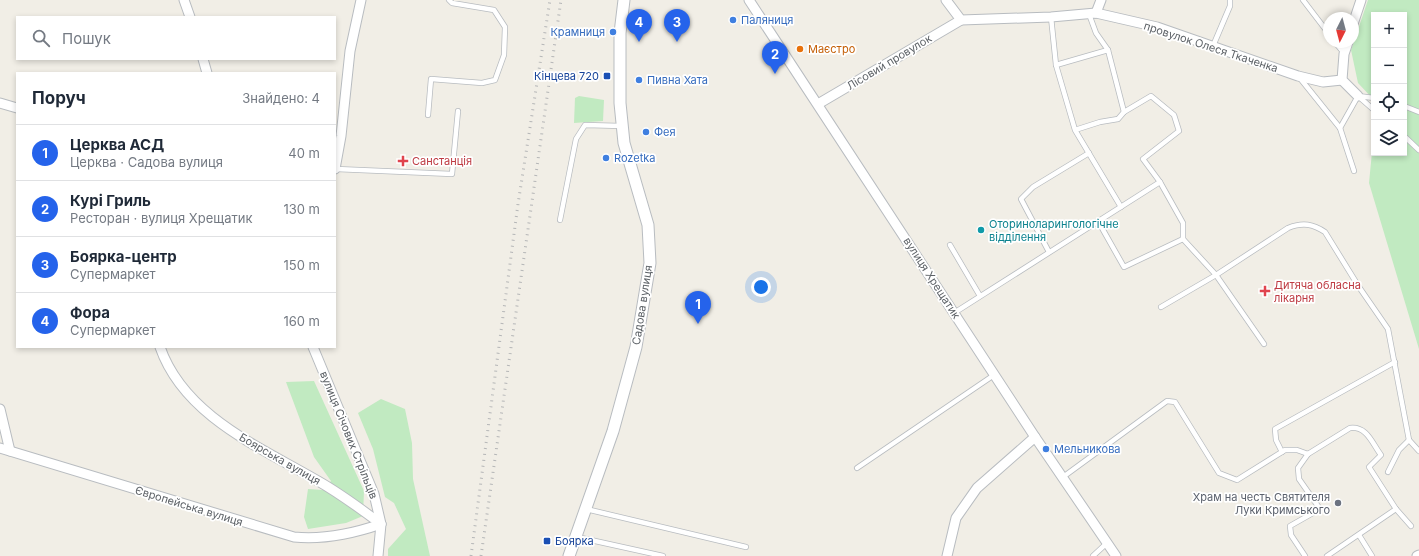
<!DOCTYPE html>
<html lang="uk">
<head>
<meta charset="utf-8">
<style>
	:root { --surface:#fff; --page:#f6f6f7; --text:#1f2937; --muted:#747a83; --line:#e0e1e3; --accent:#2563eb }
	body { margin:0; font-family:Inter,sans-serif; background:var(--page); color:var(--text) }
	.controls { position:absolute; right:12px; top:12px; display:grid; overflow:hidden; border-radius:0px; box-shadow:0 2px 6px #0003 }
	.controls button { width:36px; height:36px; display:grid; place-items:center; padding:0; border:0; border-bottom:1px solid var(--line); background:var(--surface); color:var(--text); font:20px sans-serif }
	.compass { position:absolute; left:1323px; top:12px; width:36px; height:36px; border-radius:50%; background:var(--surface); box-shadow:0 2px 6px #0003; rotate:186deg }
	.you { position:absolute; left:761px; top:287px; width:14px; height:14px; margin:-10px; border:3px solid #fff; border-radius:50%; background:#1a73e8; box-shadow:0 0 0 6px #1a73e833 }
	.badge { display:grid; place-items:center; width:26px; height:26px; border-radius:50%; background:var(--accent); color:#fff; font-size:13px; font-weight:700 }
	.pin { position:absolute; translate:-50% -33px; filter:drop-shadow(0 1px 2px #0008) }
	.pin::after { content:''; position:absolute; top:21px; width:14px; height:12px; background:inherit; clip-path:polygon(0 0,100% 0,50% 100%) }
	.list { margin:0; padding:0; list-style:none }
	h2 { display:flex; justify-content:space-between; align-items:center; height:52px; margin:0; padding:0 16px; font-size:17px }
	h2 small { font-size:13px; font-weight:400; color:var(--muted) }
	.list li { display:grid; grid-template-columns:26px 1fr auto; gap:12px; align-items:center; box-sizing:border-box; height:56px; padding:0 16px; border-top:1px solid var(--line) }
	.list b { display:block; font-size:15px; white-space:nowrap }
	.list p { margin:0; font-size:13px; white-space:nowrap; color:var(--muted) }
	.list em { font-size:13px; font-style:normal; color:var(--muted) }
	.icon { flex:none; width:22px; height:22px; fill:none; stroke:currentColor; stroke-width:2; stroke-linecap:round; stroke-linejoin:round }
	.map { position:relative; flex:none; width:1419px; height:556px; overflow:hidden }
	.search { position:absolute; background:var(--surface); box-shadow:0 2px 6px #0003; left:16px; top:16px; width:320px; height:44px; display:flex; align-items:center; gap:10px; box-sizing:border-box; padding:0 14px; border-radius:0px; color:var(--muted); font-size:15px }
	.panel { position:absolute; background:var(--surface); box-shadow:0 2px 6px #0003; left:16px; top:72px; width:320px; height:276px; border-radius:0px }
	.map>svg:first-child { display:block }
</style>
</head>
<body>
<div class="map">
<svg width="1419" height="556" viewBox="0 0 1419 556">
	<rect width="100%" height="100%" fill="#f1eee6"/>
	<g fill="#c1eac1">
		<path d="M1368,0H1419V349L1369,183L1374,131V153H1404V15H1374V100L1358,83L1351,50Z"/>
		<path d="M579,96L604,100L603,121L574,123L575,98Z"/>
		<path d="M314,381L364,491L363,516L346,523L308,529L304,517L308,489L323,490L331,481L314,457L286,382Z"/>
		<path d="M381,399L405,409L412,443L413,479L430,556H388V549L406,529L394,503L385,497L373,449L358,413Z"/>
	</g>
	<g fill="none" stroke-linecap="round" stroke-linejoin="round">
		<g stroke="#b8bcc0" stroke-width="6">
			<g id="service">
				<path d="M1303,0L1329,34"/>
				<path d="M1089,14L1096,33L1108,50"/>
				<path d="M1051,17L1056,65"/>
				<path d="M1335,42L1344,53"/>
				<path d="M1213,46L1230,6V0"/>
				<path d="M1299,77L1340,128L1354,171"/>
				<path d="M1358,96L1374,110"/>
				<path d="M1358,96L1374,98"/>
				<path d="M1404,106L1419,112"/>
				<path d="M1124,112L1151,96L1174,115L1179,131L1143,159L1160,182L1183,223V239L1216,275L1264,344"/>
				<path d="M428,115L431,79L482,83L495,80L504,55L505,27L494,10L452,3L449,0"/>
				<path d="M1340,128L1358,96"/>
				<path d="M1075,130L1100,122L1118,119L1124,112L1108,50L1056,65L1075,130L1121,207"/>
				<path d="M1404,136L1419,150"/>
				<path d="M336,169L452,174L458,111"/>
				<path d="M560,220L576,139L585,125L622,126"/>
				<path d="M1098,221L1124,267L1183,239"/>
				<path d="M950,245L980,296"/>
				<path d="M1049,252L1021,199L1033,187L1089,153"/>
				<path d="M1161,307L1216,275L1288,228C1303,222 1313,224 1325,232L1359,287L1388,329L1409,440L1419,451"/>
				<path d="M954,313L1160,182"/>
				<path d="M1282,452L1276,440L1275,429L1395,362"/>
				<path d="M857,468L994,375"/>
				<path d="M1388,472L1399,450L1409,440"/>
				<path d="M1063,477L1167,401L1175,402L1219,473L1237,480L1285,450H1297L1308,454L1350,428C1367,426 1372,443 1381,455L1369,467L1396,509L1411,526"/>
				<path d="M586,509L746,547"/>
				<path d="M1359,535L1372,556"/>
				<path d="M577,537L663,556"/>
				<path d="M1093,556L1107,543"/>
				<path d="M1305,556L1291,535L1290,526L1320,509L1299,479L1298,468L1308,454"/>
				<path d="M1327,556L1396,509"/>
			</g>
		</g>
		<g stroke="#b8bcc0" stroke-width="11">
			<g id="minor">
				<path d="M184,0L190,17"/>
				<path d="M749,0L1035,437L1116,556"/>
				<path d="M946,0L961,20L1051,17L1096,13L1157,27L1298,76L1323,82L1342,80"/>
				<path d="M1096,13L1101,0"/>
				<path d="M1353,24L1361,0"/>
				<path d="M1348,42L1344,54L1342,80L1358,96"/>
				<path d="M203,59L207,73"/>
				<path d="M0,103L17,108"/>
				<path d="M818,104L961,20"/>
				<path d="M335,169L341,136L350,51L361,0"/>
				<path d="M160,347C184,416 260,447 318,481C341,494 361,509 381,524"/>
				<path d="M313,347L374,494L381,524L378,556"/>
				<path d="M0,409L10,451"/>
				<path d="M0,448L294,537C324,540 352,534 381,524"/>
				<path d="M947,556L956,518L977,488L1035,437"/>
				<path d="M1417,556L1419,555"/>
			</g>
		</g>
		<g stroke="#b8bcc0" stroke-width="13">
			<path id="tertiary" d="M569,556L613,431L636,347L650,263L648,225L624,143L620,103V33L624,0"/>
		</g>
		<use href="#service" stroke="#fff" stroke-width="4.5"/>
		<use href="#minor" stroke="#fff" stroke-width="9"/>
		<use href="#tertiary" stroke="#fff" stroke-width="11"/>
		<g stroke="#b5b6b7" stroke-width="3" stroke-dasharray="1 5" stroke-linecap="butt">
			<path d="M471,556L518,204L550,0"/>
			<path d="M481,556L561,0"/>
		</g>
	</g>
	<g fill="#3f7fe0" stroke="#fff" stroke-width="1.5">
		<circle cx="733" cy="20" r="4"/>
		<circle cx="613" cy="32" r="4"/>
		<circle cx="639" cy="80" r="4"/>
		<circle cx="646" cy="132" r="4"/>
		<circle cx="606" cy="158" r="4"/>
		<circle cx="1046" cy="449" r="4"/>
	</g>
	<circle fill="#e8710a" stroke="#fff" stroke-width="1.5" cx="800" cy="49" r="4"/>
	<g fill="#1a4fb4" stroke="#fff" stroke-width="1.5">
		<rect x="603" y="72" width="8" height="8" rx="2"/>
		<rect x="543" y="537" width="8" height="8" rx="2"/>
	</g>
	<g fill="#e0444e" stroke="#fff" stroke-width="1.5">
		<path d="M401 155h4v4h4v4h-4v4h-4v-4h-4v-4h4z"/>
		<path d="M1263 285h4v4h4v4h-4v4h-4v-4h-4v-4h4z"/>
	</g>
	<circle fill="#0f9aa8" stroke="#fff" stroke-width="1.5" cx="981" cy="230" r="4"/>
	<circle fill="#6b7280" stroke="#fff" stroke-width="1.5" cx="1338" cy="503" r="4"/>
	<g text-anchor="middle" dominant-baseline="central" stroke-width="3.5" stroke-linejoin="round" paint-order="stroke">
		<g font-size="11" fill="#366cbe" stroke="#fff" text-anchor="start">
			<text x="741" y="20">Паляниця</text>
			<text x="605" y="32" text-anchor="end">Крамниця</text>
			<text x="647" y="80">Пивна Хата</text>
			<text x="654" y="132">Фея</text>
			<text x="614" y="158">Rozetka</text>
			<text x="1054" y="449">Мельникова</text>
		</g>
		<g font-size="11" fill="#5d6267" stroke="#fff">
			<text transform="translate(1211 47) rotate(18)">провулок Олеся Ткаченка</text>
			<text transform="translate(889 62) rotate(-31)">Лісовий провулок</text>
			<text transform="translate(932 278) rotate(57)">вулиця Хрещатик</text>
			<text transform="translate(642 305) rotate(-81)">Садова вулиця</text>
			<text transform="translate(349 435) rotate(68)">вулиця Січових Стрільців</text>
			<text transform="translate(280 459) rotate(30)">Боярська вулиця</text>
			<text transform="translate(189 506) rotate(17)">Європейська вулиця</text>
		</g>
		<g font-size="11" fill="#c56008" stroke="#fff" text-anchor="start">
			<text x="808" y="49">Маєстро</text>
		</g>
		<g font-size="11" fill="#164399" stroke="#fff" text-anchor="end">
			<text x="599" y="76">Кінцева 720</text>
			<text x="555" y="541" text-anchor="start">Боярка</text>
		</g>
		<g font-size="11" fill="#be3a42" stroke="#fff" text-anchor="start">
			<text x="412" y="161">Санстанція</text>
			<text x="1274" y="285">Дитяча обласна<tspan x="1274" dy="13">лікарня</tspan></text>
		</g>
		<g font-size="11" fill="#0d838f" stroke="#fff" text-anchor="start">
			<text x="989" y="224">Оториноларингологічне<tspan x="989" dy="13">відділення</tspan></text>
		</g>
		<g font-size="11" fill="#5b616d" stroke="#fff" text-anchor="end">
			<text x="1330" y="497">Храм на честь Святителя<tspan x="1330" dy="13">Луки Кримського</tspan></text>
		</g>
	</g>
</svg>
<div class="controls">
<button>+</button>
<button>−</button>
<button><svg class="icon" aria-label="locate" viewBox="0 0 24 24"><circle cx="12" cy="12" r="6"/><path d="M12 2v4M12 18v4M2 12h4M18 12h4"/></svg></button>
<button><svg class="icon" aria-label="layers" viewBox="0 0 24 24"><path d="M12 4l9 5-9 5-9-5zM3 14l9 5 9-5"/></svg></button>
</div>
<svg class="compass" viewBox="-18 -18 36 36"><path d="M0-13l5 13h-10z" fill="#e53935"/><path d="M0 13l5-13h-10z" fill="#747a83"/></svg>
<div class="you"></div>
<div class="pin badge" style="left:698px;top:324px">1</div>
<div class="pin badge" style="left:775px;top:74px">2</div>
<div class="pin badge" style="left:677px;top:42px">3</div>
<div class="pin badge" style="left:639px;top:42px">4</div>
<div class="search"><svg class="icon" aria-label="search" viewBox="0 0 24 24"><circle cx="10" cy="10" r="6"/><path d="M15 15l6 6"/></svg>Пошук</div>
<section class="panel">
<h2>Поруч<small>Знайдено: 4</small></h2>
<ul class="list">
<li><span class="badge">1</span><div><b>Церква АСД</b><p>Церква · Садова вулиця</p></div><em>40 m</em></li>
<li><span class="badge">2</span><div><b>Курі Гриль</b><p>Ресторан · вулиця Хрещатик</p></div><em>130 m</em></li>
<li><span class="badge">3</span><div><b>Боярка-центр</b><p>Супермаркет</p></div><em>150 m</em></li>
<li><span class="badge">4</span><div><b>Фора</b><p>Супермаркет</p></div><em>160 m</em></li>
</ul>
</section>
</div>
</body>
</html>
